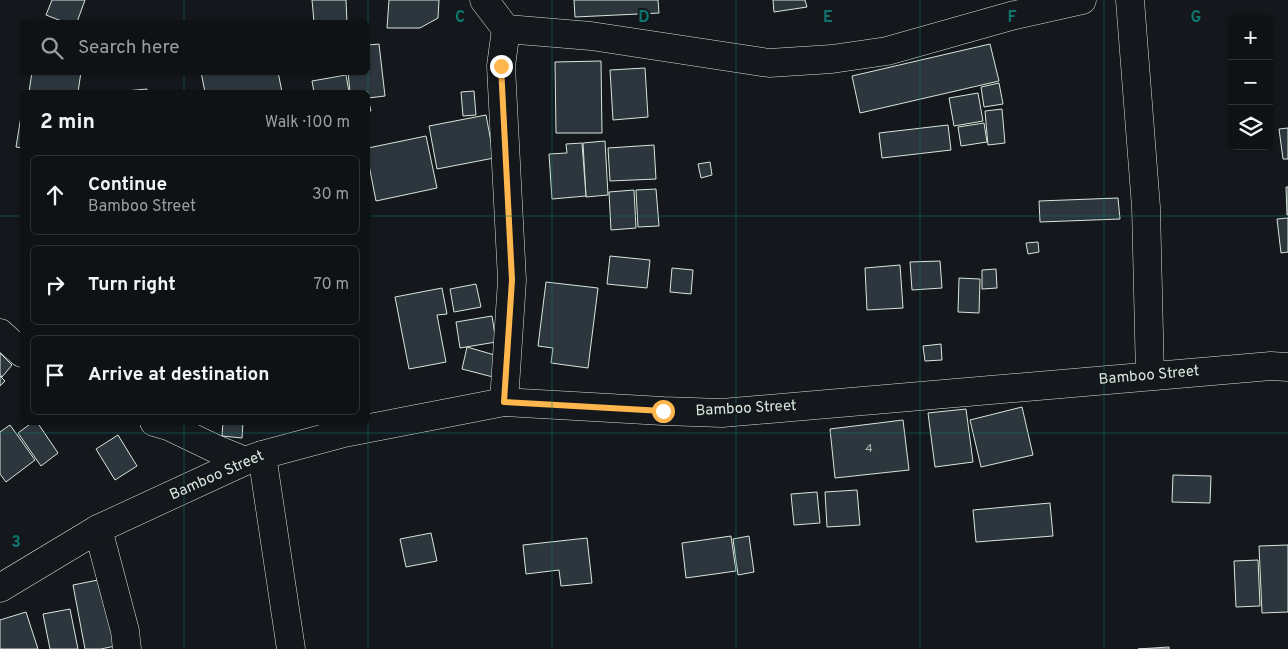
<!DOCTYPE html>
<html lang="en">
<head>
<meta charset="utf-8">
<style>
	:root { --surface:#0f1215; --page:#1d2022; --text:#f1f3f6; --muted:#9b9ea0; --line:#2f3234 }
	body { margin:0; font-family:Overpass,sans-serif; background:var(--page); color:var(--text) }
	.controls { position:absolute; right:15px; top:15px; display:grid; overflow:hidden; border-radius:8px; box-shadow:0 1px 4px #0004 }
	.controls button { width:45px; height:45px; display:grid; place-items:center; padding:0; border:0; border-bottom:1px solid var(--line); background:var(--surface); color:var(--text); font:25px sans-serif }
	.stop { position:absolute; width:15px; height:15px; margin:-11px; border:4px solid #ffb74d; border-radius:50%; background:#fff }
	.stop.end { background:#ffb74d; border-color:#fff; box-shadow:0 1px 5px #0008 }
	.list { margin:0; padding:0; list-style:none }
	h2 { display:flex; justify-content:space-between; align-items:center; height:65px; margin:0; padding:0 20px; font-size:21px }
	h2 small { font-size:16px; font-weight:400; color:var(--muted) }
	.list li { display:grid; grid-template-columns:32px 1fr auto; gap:15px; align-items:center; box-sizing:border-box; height:80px; margin:0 10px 10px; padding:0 10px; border:1px solid var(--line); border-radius:8px }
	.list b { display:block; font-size:19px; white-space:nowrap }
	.list p { margin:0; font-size:16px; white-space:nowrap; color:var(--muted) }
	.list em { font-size:16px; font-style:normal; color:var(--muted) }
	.icon { flex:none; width:28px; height:28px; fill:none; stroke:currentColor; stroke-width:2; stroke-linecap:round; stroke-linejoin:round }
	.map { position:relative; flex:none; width:1288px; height:649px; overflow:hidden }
	.search { position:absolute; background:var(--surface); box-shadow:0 1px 4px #0004; left:20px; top:20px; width:350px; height:55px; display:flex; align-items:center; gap:12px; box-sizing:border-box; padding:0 18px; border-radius:8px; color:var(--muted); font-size:19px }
	.panel { position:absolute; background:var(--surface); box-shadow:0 1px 4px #0004; left:20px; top:90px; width:350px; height:335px; border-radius:8px }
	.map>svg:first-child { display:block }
</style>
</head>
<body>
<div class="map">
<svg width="1288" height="649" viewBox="0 0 1288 649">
	<rect width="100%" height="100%" fill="#14181c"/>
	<g fill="#2c363c" stroke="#d8e6dc">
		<path d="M52,0H85L77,22H64L46,15Z"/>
		<path d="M312,0H346L347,22H314Z"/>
		<path d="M389,0H439L438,18L420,28H387Z"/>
		<path d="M574,0H658L659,13L575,17Z"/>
		<path d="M773,0H805L807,7L774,12Z"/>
		<path d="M379,44L385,96L368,98V92H350L348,72H368V45Z"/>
		<path d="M990,44L999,81L860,113L852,76Z"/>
		<path d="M601,61L602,133H556L555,62Z"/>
		<path d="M645,68L648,117L613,120L610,70Z"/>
		<path d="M32,72H81L78,92H29Z"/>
		<path d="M201,72H278L282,92H205Z"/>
		<path d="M346,75L349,92H314L312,81Z"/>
		<path d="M999,83L1003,104L984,107L981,87Z"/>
		<path d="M147,89V92H114Z"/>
		<path d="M474,91L476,115L463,116L461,92Z"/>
		<path d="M978,93L983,121L954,126L949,98Z"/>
		<path d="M368,98L371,111H368Z"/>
		<path d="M1002,109L1005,143L988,145L985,111Z"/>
		<path d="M22,110V148L16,147Z"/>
		<path d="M486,115L494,158L437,169L429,126Z"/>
		<path d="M984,123L987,142L961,146L958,127Z"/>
		<path d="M948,125L951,150L882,158L879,133Z"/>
		<path d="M1288,128V159H1283L1279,129Z"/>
		<path d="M426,136L437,188L376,201L368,160V148Z"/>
		<path d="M605,141L608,195L586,197L583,143Z"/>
		<path d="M582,143L586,196L552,199L549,154L567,153L566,144Z"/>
		<path d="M654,145L656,179L610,181L608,148Z"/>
		<path d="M710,162L712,175L701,178L698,164Z"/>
		<path d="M1286,187H1288V215H1287Z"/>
		<path d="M656,189L659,226L638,227L636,190Z"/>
		<path d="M634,190L636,228L611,230L609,192Z"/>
		<path d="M1118,198L1120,219L1040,222L1039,201Z"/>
		<path d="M1288,218V252L1281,253L1277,219Z"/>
		<path d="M1038,242L1039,252L1028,254L1026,243Z"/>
		<path d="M610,256L650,260L647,288L607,284Z"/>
		<path d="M940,261L942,288L912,290L910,262Z"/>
		<path d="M900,265L903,308L867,310L865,268Z"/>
		<path d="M672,268L693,270L691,294L670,292Z"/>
		<path d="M996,269L997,288L982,289V270Z"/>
		<path d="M959,278L980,279L979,313L958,312Z"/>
		<path d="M546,282L598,288L588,368L551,363L553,348L538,346Z"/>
		<path d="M476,284L481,307L454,312L450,289Z"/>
		<path d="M442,288L447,314L437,315L446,362L409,369L395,297Z"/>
		<path d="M492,316L496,342L460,348L456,322Z"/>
		<path d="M941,344L942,360L925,361L923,346Z"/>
		<path d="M467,347L498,356L493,377L462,369Z"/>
		<path d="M0,353L12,365L2,377L0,374Z"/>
		<path d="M0,376L5,381L0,386Z"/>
		<path d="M1022,407L1033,455L981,467L970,420Z"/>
		<path d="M966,409L973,462L935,467L928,413Z"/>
		<path d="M903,420L909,470L835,478L830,429Z"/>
		<path d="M33,422H37L58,453L41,466L18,433Z"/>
		<path d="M223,422H243L242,438L222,436Z"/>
		<path d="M10,425L35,460L6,482L0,474V432Z"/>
		<path d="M118,435L137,466L115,480L96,449Z"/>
		<path d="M1173,475L1211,476L1210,503L1172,502Z"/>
		<path d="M857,490L860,525L827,527L825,492Z"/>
		<path d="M817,492L820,523L794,525L791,494Z"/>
		<path d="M1050,503L1053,536L976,542L973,510Z"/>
		<path d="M431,533L437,561L406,567L400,539Z"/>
		<path d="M731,536L736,571L686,578L682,543Z"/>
		<path d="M749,536L754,572L738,575L733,539Z"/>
		<path d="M587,538L592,583L561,586L559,570L526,574L523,545Z"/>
		<path d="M1288,545V612L1262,613L1259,546Z"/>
		<path d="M1258,560L1260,606L1236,607L1234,561Z"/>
		<path d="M103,579L115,646L101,649H85L73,585Z"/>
		<path d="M70,609L78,649H50L43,614Z"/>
		<path d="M26,612L38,649H0V620Z"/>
		<path d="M1169,647V649H1138Z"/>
	</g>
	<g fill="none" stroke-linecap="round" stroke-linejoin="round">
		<g stroke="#d8e6dc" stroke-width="29">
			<g id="minor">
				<path d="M484,0L506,29L591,36L769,63L832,59L887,51L1011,16L1082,0"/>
				<path d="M1130,0L1146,207L1150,376"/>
				<path d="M0,333L22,353"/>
				<path d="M504,402L512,280L501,66L506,29"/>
				<path d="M154,422L168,426L218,450L245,461"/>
				<path d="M262,455L291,649"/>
				<path d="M98,529L125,631L127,649"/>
				<path d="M0,588L98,529L245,461L262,455L344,433L504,402L663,411L722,413L1271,366L1288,367"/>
			</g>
		</g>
		<use href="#minor" stroke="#14181c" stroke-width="28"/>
	</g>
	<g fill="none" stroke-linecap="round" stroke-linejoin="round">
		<path stroke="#ffb74d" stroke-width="6" d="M501,66L512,280L504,402L663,411"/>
	</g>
	<path fill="none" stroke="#0f766e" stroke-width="1" stroke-opacity="0.55" d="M184,0V22M368,0V649M552,0V649M736,0V649M920,0V649M1104,0V649M184,72V92M0,216H22M368,216H1288M184,422V649M0,433H1288"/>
	<g text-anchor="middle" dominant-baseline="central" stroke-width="4" stroke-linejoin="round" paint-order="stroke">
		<g font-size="12" fill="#adbab4">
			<text x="869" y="449">4</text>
		</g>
		<g font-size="15" fill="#d8e6dc" stroke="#14181c">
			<text transform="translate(1149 376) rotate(-5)">Bamboo Street</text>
			<text transform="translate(746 409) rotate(-3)">Bamboo Street</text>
			<text transform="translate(217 476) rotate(-24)">Bamboo Street</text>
		</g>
	</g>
	<g font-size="16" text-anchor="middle" font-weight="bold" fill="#0f766e" stroke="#14181c" stroke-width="4" stroke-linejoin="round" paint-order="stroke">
		<text x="460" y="22">C</text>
		<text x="644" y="22">D</text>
		<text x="828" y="22">E</text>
		<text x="1012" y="22">F</text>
		<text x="1196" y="22">G</text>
		<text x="16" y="547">3</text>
	</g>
</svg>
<div class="controls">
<button>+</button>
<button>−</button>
<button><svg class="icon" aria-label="layers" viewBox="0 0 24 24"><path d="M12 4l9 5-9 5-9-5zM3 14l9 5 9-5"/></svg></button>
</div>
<div class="stop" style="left:663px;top:411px"></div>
<div class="stop end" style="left:501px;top:66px"></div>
<div class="search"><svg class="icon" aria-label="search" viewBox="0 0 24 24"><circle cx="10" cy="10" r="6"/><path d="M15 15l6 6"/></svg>Search here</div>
<section class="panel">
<h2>2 min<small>Walk · 100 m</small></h2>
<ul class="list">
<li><svg class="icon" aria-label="ahead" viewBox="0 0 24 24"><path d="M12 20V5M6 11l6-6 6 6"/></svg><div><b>Continue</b><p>Bamboo Street</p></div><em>30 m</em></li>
<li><svg class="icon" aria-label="right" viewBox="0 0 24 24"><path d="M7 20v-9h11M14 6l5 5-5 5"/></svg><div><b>Turn right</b></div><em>70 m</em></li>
<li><svg class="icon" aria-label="arrive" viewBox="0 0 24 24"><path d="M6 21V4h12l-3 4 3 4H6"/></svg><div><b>Arrive at destination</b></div></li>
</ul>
</section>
</div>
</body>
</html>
